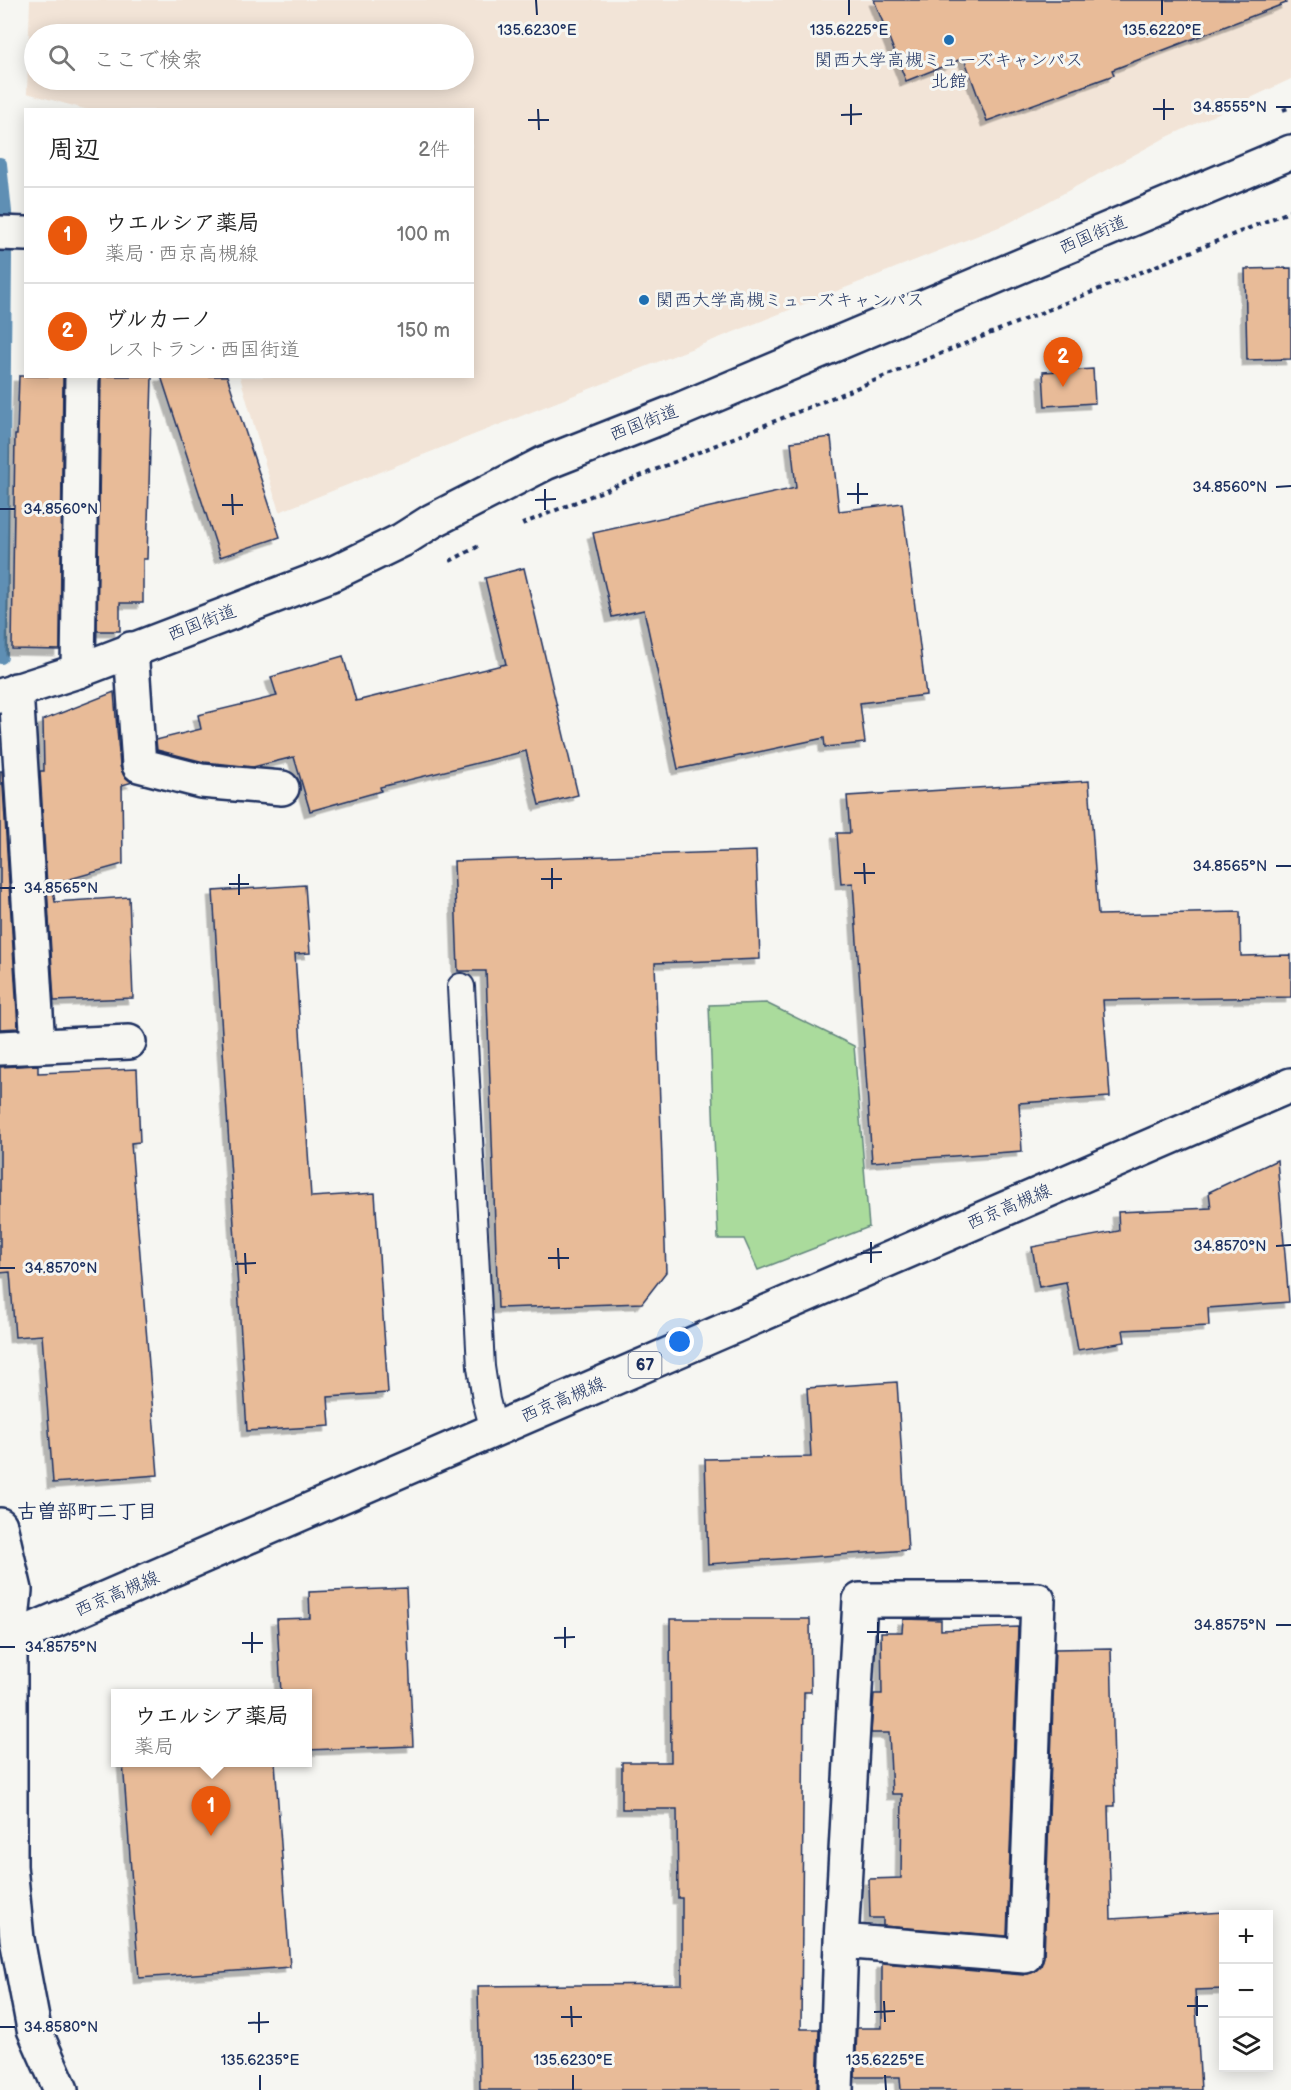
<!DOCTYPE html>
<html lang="ja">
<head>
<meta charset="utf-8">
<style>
	:root { --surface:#fff; --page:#f2f2f2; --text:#222; --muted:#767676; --line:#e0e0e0; --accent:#ea580c }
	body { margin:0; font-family:"Balsamiq Sans","Klee One",sans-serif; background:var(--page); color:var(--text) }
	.controls { position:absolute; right:18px; bottom:18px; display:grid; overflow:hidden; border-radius:0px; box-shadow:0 3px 15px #0003 }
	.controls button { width:54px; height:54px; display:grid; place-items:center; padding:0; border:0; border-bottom:2px solid var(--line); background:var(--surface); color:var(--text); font:30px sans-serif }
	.you { position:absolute; left:680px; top:1342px; width:21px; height:21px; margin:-15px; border:4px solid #fff; border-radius:50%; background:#1a73e8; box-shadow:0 0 0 9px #1a73e833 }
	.badge { display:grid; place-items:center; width:39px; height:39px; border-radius:50%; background:var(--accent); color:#fff; font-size:20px; font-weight:700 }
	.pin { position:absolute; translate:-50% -50px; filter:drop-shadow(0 2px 3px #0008) }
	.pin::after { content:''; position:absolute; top:32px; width:21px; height:18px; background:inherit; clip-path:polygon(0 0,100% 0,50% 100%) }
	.popup { position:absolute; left:111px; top:1689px; width:201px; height:78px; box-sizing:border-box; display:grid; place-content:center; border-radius:0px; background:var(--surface); filter:drop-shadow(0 2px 4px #0005); font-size:20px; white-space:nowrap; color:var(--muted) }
	.popup b { font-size:22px; color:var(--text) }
	.popup::after { content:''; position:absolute; left:50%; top:100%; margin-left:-12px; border:12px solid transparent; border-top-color:var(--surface) }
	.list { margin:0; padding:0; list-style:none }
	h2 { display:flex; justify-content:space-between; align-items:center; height:78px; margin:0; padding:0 24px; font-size:26px }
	h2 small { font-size:20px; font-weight:400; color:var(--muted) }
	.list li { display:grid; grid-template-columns:39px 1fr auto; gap:18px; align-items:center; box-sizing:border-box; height:96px; padding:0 24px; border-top:2px solid var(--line) }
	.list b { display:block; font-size:22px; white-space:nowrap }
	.list p { margin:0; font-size:20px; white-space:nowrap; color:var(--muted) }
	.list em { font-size:20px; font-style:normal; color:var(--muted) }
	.icon { flex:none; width:33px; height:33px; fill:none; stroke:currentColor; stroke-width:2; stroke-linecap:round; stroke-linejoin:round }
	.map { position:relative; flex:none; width:1291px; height:2090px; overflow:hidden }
	.search { position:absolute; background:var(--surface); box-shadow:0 3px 15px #0003; left:24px; top:24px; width:450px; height:66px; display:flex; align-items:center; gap:15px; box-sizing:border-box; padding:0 21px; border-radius:33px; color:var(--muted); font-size:22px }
	.panel { position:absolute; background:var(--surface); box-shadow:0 3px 15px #0003; left:24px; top:108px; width:450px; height:270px; border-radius:0px }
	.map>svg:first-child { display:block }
</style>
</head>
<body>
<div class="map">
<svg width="1291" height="2090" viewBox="0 0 1291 2090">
	<defs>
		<filter id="shadow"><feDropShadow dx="-5.5" dy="5.5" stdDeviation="0" flood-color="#0004"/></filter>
	</defs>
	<rect width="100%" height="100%" fill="#f6f6f2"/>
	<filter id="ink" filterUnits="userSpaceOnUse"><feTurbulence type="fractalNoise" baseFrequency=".0167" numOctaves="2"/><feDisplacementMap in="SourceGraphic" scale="12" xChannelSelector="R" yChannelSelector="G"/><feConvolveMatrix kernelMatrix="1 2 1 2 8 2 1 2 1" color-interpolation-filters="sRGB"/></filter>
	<g filter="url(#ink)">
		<path fill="#f2e4d7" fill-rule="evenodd" d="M30,0H1291V79L1163,139L1009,223L279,512L240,377L472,376V110H88L27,93ZM34,34H464V80H34Z"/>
		<path fill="#aadb9c" stroke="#62857d" stroke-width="1.5" d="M766,1003L854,1046L869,1227L758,1270L744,1239H718L709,1005Z"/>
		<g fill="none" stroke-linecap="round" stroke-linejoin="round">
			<path stroke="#5e8fb4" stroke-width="14" d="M0,164L5,212V257L1,657"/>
		</g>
		<g fill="#e8bb98" stroke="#1b2f5e" stroke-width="1.5" filter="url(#shadow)">
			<path d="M874,0H1285L1286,3L1112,70L1114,75L987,121L964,58L906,81Z"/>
			<path d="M1291,268V359L1247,360L1245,269Z"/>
			<path d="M1093,369L1095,403L1045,406L1043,372Z"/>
			<path d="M19,376H63L60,650L12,649L15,435H17Z"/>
			<path d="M101,376H152L147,559H143V603H120V631H97Z"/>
			<path d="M161,376H227L280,537L220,557Z"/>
			<path d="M831,437L839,511L902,503L926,695L860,703L865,743L825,747L824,738L678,769L644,610L612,617L593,533L796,488L791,442Z"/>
			<path d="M524,568L578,795L539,805L526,751L380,787L381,791L310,811L294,757L253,767L204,762L157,750L156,740L201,729L198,715L277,696L271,677L343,656L356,701L506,664L485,578Z"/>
			<path d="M114,692L120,766L124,776L133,782L122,785L123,864L52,884L55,902L129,897L133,998L54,1001L40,771H44L43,720Z"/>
			<path d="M0,771H2L18,1028L0,1029Z"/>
			<path d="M1089,781L1098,915L1240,912L1241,956L1291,955V997L1103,1000L1110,1097L1019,1103L1022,1151L872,1162L853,883L841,884L837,833H850L847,796Z"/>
			<path d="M756,851L760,959L655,963L666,1272L642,1303L498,1308L486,971H458L454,861Z"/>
			<path d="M305,885L310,953L295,954L311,1197L375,1193L388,1393L328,1397L330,1426L247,1431L213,891Z"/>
			<path d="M38,1065V1073L137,1069L140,1142L131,1143L158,1475L53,1483L42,1335L15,1337L10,1272L0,1273V1067Z"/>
			<path d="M1277,1160L1289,1302L1208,1308L1209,1326L1123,1330L1125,1342L1078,1350L1066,1282L1039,1287L1032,1247L1119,1231L1118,1212L1211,1208L1209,1192Z"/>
			<path d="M897,1382L908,1550L708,1564L705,1459L811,1457L807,1388Z"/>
			<path d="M406,1588L413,1746L307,1750V1694H281L277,1619L310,1618L309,1592Z"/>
			<path d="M670,1619H810L811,1692H804L801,2029H819L817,2090H480L478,1986L682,1984V1898H678L677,1809H622V1762H671Z"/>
			<path d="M903,1619L941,1620V1630L1018,1627L1007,1936L883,1926V1918H870L869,1879L901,1878L902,1794H892L889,1733H871L874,1694H882L881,1632H902Z"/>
			<path d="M1111,1648L1115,1806H1108L1111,1919L1224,1912V1989L1195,1990L1201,2090H901L900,2077H855L857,2028H882V1963L1023,1975L1034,1972L1041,1966L1044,1957L1055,1649Z"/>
			<path d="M123,1762H275L290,1967L139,1978Z"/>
		</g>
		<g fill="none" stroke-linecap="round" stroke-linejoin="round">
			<g stroke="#1b2f5e" stroke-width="30">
				<path id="lane" d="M461,987L481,1367L486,1400L494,1430"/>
			</g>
			<g stroke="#1b2f5e" stroke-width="38">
				<g id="street">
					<path d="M0,233L26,234"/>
					<path d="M131,649L139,765L201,781L282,788"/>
					<path d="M78,671L82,376"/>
					<path d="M16,690L38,1046"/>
					<path d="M0,1048L129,1042"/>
					<path d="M0,1525L15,1590L10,1640V1866L17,1939L34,2029L61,2090"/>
					<path d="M836,2090L841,1941L860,1600H1038L1025,1956L841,1941"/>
				</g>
			</g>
			<g stroke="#1b2f5e" stroke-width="38">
				<path id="secondary" d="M0,696L78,671L332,574L402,540L432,521L545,463L677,411L1291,152"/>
			</g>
			<g stroke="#1b2f5e" stroke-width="38">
				<path id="primary" d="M0,1644L1291,1085"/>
			</g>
			<g stroke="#1b2f5e" stroke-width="4" stroke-dasharray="4.5 4.5" stroke-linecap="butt">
				<path d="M1283,110L1291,107"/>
				<path d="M522,524L1291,211"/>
				<path d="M450,561L481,545"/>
			</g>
			<use href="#lane" stroke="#f6f6f2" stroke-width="26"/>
			<use href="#street" stroke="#f6f6f2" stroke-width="33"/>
			<use href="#secondary" stroke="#f6f6f2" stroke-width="33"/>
			<use href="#primary" stroke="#f6f6f2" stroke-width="33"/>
		</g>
	</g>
	<path fill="none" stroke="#1b2f5e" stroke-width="2" d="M536,0L537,15M849,0V15M1162,0V15M1164,99V120M851,104V125M1276,107H1291M538,109L539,130M1153,109H1174M841,115L862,114M528,120H549M858,483V504M1276,487L1291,486M545,489V510M232,494L233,515M847,494H868M535,500L556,499M222,505H243M0,509H15M864,863L865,884M1276,866H1291M552,868V889M854,873H875M239,874V895M541,879H562M229,884H249M0,888H15M871,1242V1263M1276,1246L1291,1245M558,1248L559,1269M245,1253L246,1274M861,1253L882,1252M548,1258H569M235,1264L256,1263M0,1268H15M878,1622V1643M1276,1625H1291M565,1627V1648M252,1632V1653M867,1632H888M554,1638L575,1637M242,1643H263M0,1647H15M1197,1996V2016M884,2001L885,2022M571,2006L572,2027M1187,2006H1208M259,2012V2033M874,2012L895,2011M561,2017H582M248,2023L269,2022M0,2027H15M260,2075V2090M573,2075V2090M885,2075L886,2090"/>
	<g fill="#1f6fb2" stroke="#f6f6f2" stroke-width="2">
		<circle cx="949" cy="40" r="6"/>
		<circle cx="644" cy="300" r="6"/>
	</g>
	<g text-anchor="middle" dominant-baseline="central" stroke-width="6" stroke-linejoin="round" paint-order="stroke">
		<rect fill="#f6f6f2" stroke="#5d6b8a" stroke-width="1.5" x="628.5" y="1352" width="33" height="26" rx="4.5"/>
		<g font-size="16" font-weight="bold" fill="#1b2f5e">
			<text x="645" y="1365">67</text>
		</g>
		<g font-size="18" fill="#1b2f5e" stroke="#f6f6f2">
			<text x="949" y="60">関西大学高槻ミューズキャンパス<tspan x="949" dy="21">北館</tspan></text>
			<text x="656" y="300" text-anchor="start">関西大学高槻ミューズキャンパス</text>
		</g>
		<g font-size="18" fill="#1b2f5e" stroke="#f6f6f2">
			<text transform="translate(1093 235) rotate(-23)">西国街道</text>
			<text transform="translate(644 423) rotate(-21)">西国街道</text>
			<text transform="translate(202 623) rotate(-21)">西国街道</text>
			<text transform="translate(1009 1207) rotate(-23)">西京高槻線</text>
			<text transform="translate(563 1400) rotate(-23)">西京高槻線</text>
			<text transform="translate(117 1594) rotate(-23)">西京高槻線</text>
		</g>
		<g font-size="20" font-weight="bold" fill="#1b2f5e" stroke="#f6f6f2">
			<text x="87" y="1512">古曽部町二丁目</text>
		</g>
	</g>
	<g font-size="15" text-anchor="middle" fill="#1b2f5e" stroke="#f6f6f2" stroke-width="6" stroke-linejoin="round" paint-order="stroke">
		<text x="537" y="35">135.6230°E</text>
		<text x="849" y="35">135.6225°E</text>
		<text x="1162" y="35">135.6220°E</text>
		<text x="1230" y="112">34.8555°N</text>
		<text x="1230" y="492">34.8560°N</text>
		<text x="61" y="514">34.8560°N</text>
		<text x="1230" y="871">34.8565°N</text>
		<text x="61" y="893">34.8565°N</text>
		<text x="1230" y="1251">34.8570°N</text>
		<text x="61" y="1273">34.8570°N</text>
		<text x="1230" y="1630">34.8575°N</text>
		<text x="61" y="1652">34.8575°N</text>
		<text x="61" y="2032">34.8580°N</text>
		<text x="260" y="2065">135.6235°E</text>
		<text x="573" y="2065">135.6230°E</text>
		<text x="885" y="2065">135.6225°E</text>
	</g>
</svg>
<div class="controls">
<button>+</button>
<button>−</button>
<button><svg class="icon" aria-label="layers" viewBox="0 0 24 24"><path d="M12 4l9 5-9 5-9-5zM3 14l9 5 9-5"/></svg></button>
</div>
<div class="you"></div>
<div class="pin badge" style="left:211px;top:1836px">1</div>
<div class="popup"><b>ウエルシア薬局</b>薬局</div>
<div class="pin badge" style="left:1063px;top:387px">2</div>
<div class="search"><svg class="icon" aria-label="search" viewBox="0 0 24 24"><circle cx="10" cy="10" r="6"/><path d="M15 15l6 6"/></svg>ここで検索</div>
<section class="panel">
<h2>周辺<small>2件</small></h2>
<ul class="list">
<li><span class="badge">1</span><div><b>ウエルシア薬局</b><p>薬局 · 西京高槻線</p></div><em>100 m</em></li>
<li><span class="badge">2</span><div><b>ヴルカーノ</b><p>レストラン · 西国街道</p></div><em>150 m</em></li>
</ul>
</section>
</div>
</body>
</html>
